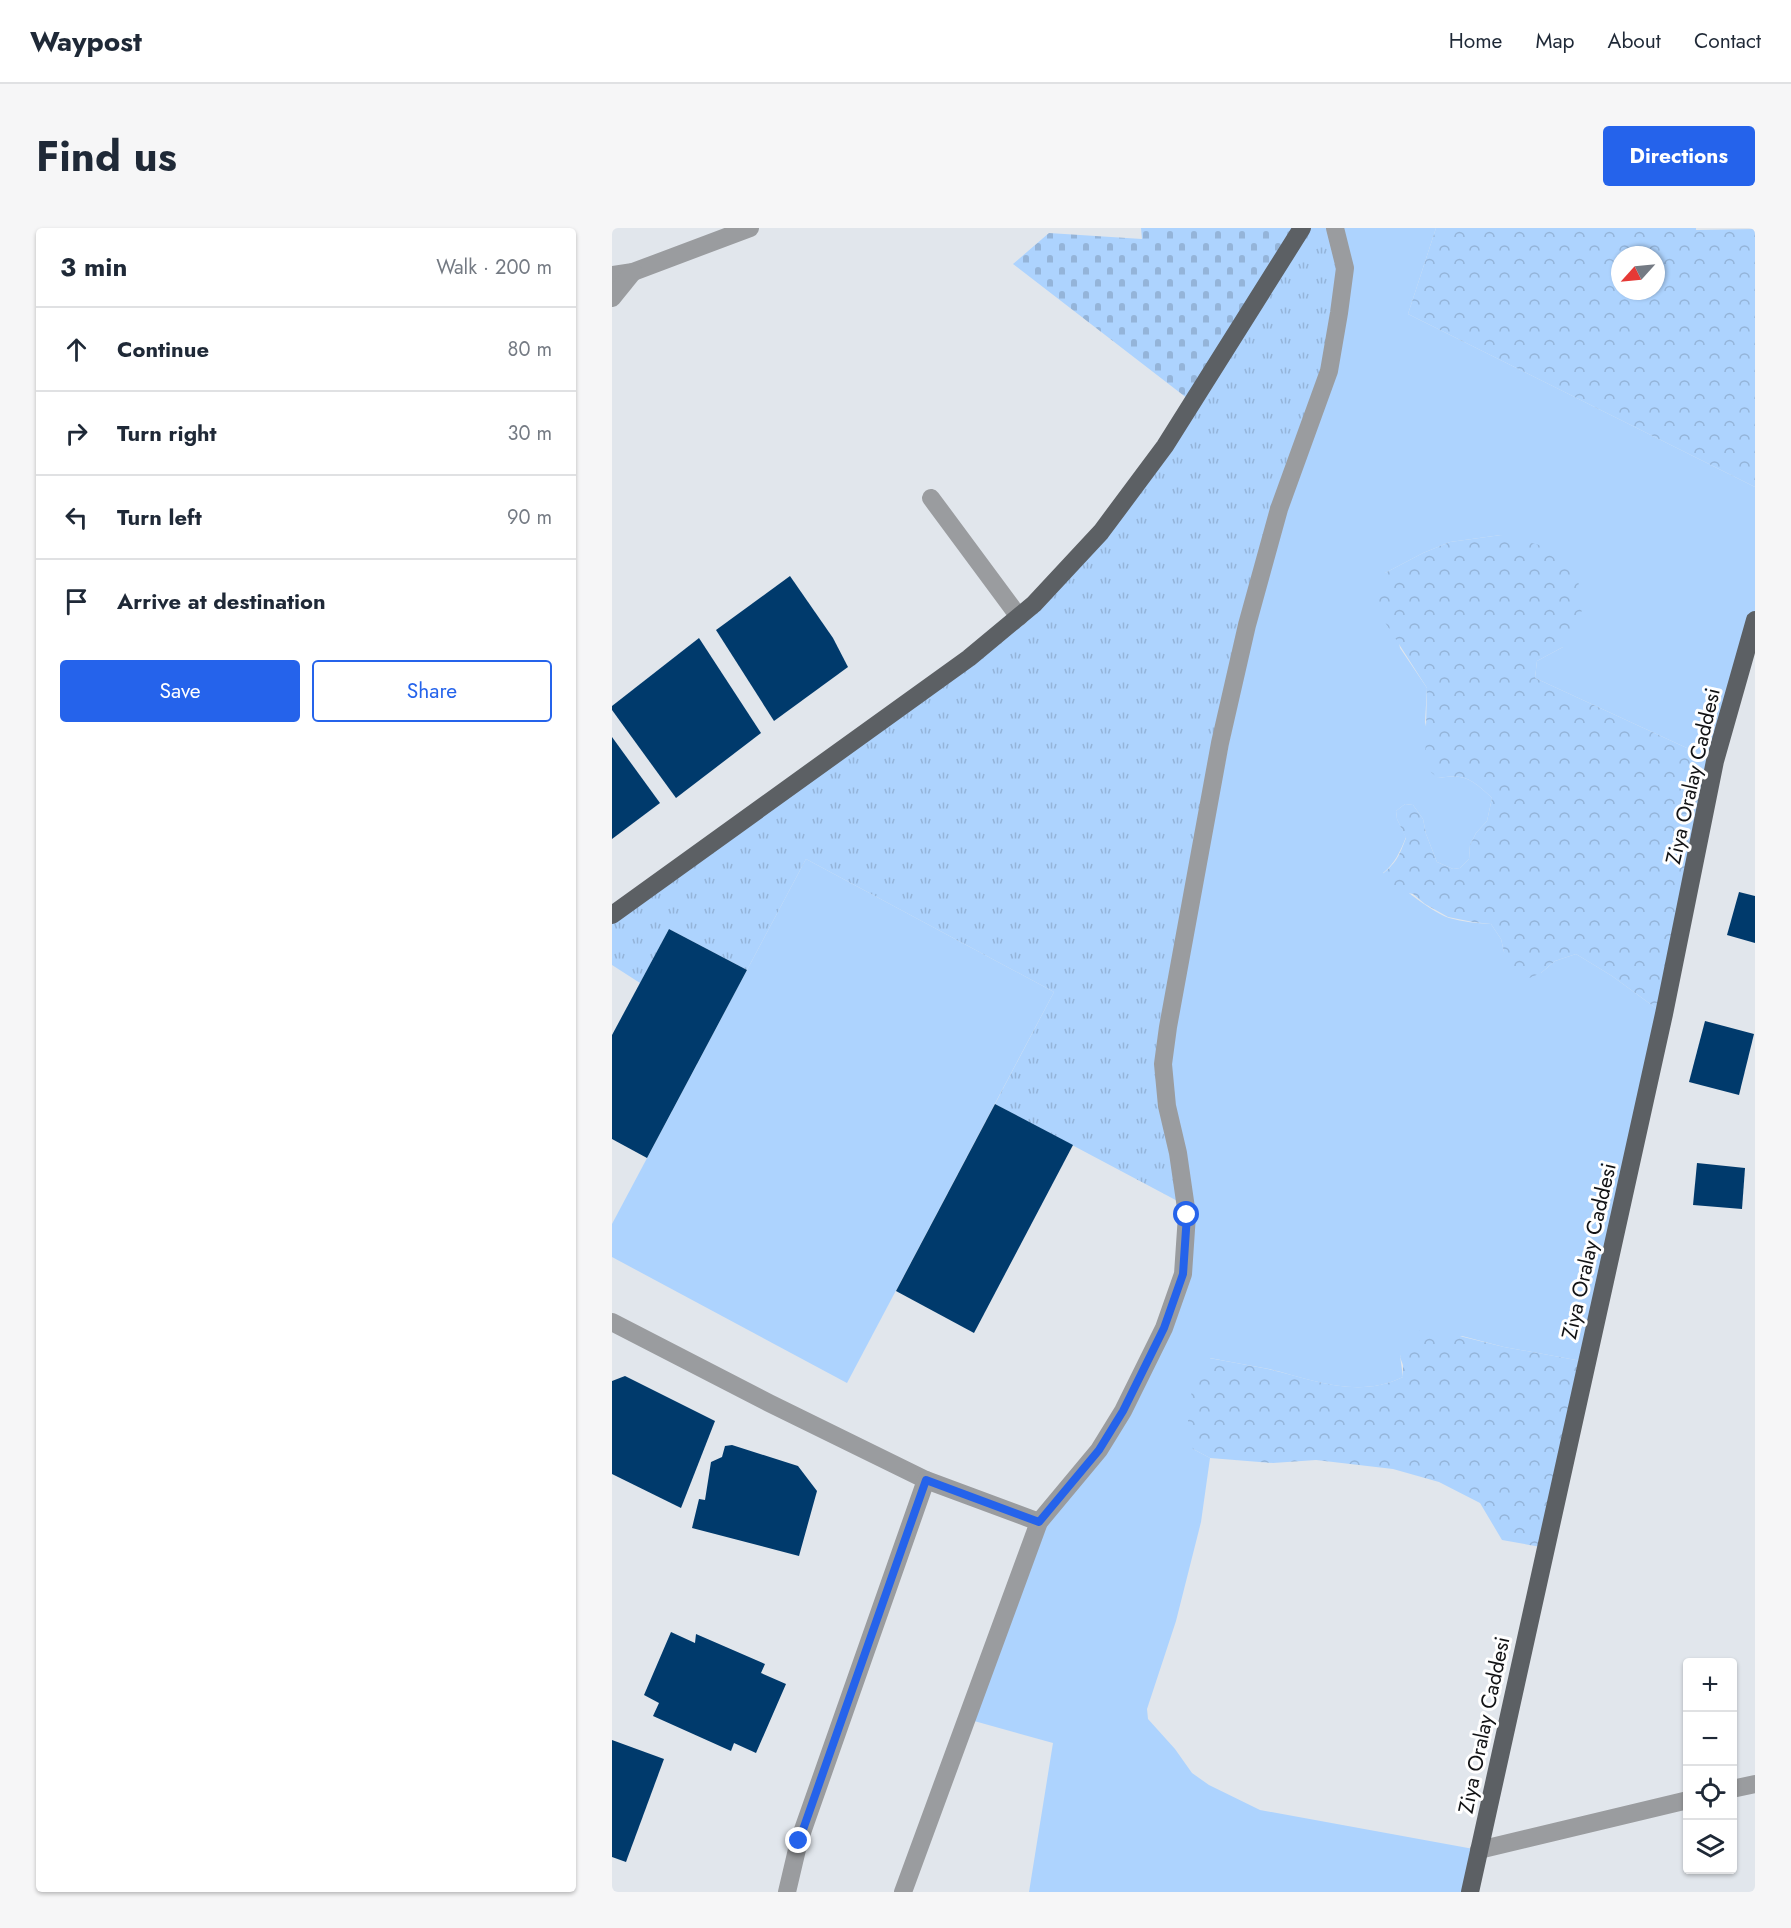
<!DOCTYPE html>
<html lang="en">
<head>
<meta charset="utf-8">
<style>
	:root { --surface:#fff; --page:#f6f6f7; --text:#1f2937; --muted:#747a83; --line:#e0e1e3; --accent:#2563eb }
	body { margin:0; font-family:Jost,sans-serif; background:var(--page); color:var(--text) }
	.controls { position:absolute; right:18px; bottom:18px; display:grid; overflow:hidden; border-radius:6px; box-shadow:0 2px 4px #0004 }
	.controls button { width:54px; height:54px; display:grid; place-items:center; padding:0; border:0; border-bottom:2px solid var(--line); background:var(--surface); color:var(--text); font:30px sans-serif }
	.compass { position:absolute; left:999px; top:18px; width:54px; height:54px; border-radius:50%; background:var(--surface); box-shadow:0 2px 4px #0004; rotate:243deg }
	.stop { position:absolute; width:18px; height:18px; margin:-14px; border:4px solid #2563eb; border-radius:50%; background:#fff }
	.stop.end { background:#2563eb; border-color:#fff; box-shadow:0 2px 6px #0008 }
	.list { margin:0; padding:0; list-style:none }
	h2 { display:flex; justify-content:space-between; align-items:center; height:78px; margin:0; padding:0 24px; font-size:26px }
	h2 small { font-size:20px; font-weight:400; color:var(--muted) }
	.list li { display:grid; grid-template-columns:39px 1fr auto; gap:18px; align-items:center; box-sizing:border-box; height:84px; padding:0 24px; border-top:2px solid var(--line) }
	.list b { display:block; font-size:22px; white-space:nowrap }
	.list em { font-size:20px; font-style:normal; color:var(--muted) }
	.actions { display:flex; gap:12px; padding:18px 24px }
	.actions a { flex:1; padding:14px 0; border:2px solid var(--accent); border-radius:6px; text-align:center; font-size:21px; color:var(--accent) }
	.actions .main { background:var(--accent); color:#fff }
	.icon { flex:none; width:33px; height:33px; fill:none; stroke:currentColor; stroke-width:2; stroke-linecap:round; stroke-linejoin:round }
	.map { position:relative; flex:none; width:1143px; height:1664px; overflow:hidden; border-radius:6px }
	header { display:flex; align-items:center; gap:36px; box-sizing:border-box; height:84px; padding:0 30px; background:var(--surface); border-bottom:2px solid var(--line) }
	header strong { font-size:28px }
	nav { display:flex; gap:33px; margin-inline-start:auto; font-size:21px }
	.intro { display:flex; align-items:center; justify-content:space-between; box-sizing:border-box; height:144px; padding:0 36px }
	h1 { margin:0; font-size:42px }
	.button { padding:15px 27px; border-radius:6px; background:var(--accent); color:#fff; font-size:21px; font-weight:700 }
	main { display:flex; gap:36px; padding:0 36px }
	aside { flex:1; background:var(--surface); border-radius:6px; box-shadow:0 2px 4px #0004 }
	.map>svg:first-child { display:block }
</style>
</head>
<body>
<header>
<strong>Waypost</strong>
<nav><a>Home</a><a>Map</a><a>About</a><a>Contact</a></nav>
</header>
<div class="intro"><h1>Find us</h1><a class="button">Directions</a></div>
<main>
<aside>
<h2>3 min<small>Walk · 200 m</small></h2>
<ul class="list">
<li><svg class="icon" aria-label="ahead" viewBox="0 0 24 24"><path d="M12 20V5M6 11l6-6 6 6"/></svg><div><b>Continue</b></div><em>80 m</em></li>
<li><svg class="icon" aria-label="right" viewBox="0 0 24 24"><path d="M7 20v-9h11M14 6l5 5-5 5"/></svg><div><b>Turn right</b></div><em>30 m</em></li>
<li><svg class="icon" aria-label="left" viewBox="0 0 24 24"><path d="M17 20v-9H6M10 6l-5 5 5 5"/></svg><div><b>Turn left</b></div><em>90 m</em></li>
<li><svg class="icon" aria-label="arrive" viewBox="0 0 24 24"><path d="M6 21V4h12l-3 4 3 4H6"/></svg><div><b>Arrive at destination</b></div></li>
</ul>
<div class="actions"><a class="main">Save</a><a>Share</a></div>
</aside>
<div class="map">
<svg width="1143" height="1664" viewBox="0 0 1143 1664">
	<defs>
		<pattern id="forest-crowns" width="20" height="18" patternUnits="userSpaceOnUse" patternTransform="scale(1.5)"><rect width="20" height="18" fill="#add3fe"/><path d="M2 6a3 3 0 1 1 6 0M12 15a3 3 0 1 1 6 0" fill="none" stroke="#94b4d9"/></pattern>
		<pattern id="cemetery-stones" width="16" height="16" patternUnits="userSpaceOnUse" patternTransform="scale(1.5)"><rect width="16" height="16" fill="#add3fe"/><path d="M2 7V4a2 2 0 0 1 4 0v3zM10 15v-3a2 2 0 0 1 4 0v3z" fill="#94b4d9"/></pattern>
		<pattern id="park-tufts" width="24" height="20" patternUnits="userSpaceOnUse" patternTransform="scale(1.5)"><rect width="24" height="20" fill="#add3fe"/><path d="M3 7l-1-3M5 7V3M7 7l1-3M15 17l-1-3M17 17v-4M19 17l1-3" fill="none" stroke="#94b4d9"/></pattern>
	</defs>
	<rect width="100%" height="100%" fill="#e1e6ec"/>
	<g fill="#add3fe">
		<path d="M723,0H824L796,86L1143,259V392L1103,533L923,450L925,433L951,419L889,307L838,314L811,325L773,345L788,420L815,460L813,494L826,550C853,545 861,552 880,570L875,593L864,605L858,617L857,631L848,640L841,641L825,634L814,606L811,591L801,577L793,576L784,583L785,591L794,609C788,624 783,635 771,645C789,658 817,683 837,690C851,694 865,695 879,696L889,711L892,724L929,745L943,733L964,726L1000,748L1052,786L975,1134L892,1119L850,1108L788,1128L791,1149C746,1171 702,1152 657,1141C637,1137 617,1134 598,1130L581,1221L598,1230L589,1294L564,1393L535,1481L536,1491L563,1521L580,1545L597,1557L648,1582L867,1622L858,1664H417L441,1515L355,1491L427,1294L453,1263L552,1100L575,987L551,836Z"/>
		<path d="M194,631L442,764L235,1155L0,1029V996Z"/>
	</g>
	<g fill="url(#forest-crowns)" fill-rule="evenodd">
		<path d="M824,0H1084V2L1143,1V259L796,86ZM1008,27H1044V63H1008Z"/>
		<path d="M889,307L927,317L966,350L970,387L951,419L925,433L923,450L1103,533L1052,786L1000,748L964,726L943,733L929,745L915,751L900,740L892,724L889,711L879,696L861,694L836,689L813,676L801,666L774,660L768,650C771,644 775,643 779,638C787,630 790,620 794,610L785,591L784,583L793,576L801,577L811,591L814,606L825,634L841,641L848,640L857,631L858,617L864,605L875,593L880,570C861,552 853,545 826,550L813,539L815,460L762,377L773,345L811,325L838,314Z"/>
		<path d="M819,1101L892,1119L975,1134L934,1320L890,1312L868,1275L827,1254L781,1241L704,1232L661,1235L598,1230L581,1221L577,1208L576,1192L582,1146L597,1130C617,1134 637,1137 656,1141C702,1152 746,1171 791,1149V1137L788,1129L800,1104Z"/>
	</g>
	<path fill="url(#cemetery-stones)" d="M529,0H690L580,174L401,36L437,5L530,11Z"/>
	<path fill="url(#park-tufts)" d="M690,0H723L727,85L667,281L556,799L573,977L383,876L442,764L194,631L135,742L57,701L28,755L0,737V687L357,430L489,304Z"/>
	<g fill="#003a6c">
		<path d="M178,348L221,410L236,439L162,493L104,402Z"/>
		<path d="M87,410L149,505L64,570L0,482V478Z"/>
		<path d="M0,509L48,575L0,611Z"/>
		<path d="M1127,664L1143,668V715L1115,707Z"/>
		<path d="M57,701L135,742L35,930L0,911V807Z"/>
		<path d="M1093,793L1142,806L1127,867L1077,854Z"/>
		<path d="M383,876L461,917L362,1105L284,1063Z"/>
		<path d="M1085,935L1133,940L1130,981L1081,977Z"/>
		<path d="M13,1148L103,1193L69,1280L0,1246V1153Z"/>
		<path d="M120,1217L186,1238L205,1263L187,1328L80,1300L87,1271L93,1272L99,1234L110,1229L113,1218Z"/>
		<path d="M59,1404L83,1415L84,1406L153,1436L149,1445L174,1456L144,1525L122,1515L119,1523L41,1488L47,1475L32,1467Z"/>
		<path d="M0,1512L52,1531L14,1634L0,1629Z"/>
	</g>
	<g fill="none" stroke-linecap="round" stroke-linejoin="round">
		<g stroke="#9a9c9f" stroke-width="18">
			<path d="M0,47L21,44L138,0"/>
			<path d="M0,70L21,44"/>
			<path d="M319,270L407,389"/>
			<path d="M0,1094L157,1175L314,1252L427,1294"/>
			<path d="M1120,1561L1143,1556"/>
			<path d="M867,1622L1076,1572"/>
			<path d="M175,1664L187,1613L314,1252"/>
			<path d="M291,1664L427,1294L487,1222L511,1183L552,1100L571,1046L575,987L566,925L555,878L551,836L556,799L608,515L635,397L667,281L717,143L727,85L733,40L723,0"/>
		</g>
		<g stroke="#5c6064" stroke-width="18">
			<path d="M0,687L357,430L422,376L489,304L553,218L690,0"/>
			<path d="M858,1664L1052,786L1103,533L1143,392"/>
		</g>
	</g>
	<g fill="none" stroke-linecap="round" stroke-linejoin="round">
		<path stroke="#2563eb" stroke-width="8" d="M187,1613L314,1252L427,1294L487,1222L511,1183L552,1100L571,1046L575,987"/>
	</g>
	<g text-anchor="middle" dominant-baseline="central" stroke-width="6" stroke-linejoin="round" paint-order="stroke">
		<g font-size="21" fill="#121315" stroke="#fff">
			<text transform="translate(1081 548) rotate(-77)">Ziya Oralay Caddesi</text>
			<text transform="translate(977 1023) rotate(-77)">Ziya Oralay Caddesi</text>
			<text transform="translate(872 1497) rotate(-78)">Ziya Oralay Caddesi</text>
		</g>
	</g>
</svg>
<div class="controls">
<button>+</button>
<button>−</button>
<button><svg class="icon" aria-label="locate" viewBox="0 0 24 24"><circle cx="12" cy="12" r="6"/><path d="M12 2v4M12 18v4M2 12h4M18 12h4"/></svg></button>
<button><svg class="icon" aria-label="layers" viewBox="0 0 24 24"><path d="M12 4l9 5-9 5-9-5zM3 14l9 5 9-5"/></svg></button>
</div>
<svg class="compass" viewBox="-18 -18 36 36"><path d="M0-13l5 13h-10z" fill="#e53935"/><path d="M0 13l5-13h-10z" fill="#747a83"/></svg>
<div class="stop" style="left:575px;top:987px"></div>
<div class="stop end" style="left:187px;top:1613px"></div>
</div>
</main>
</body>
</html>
